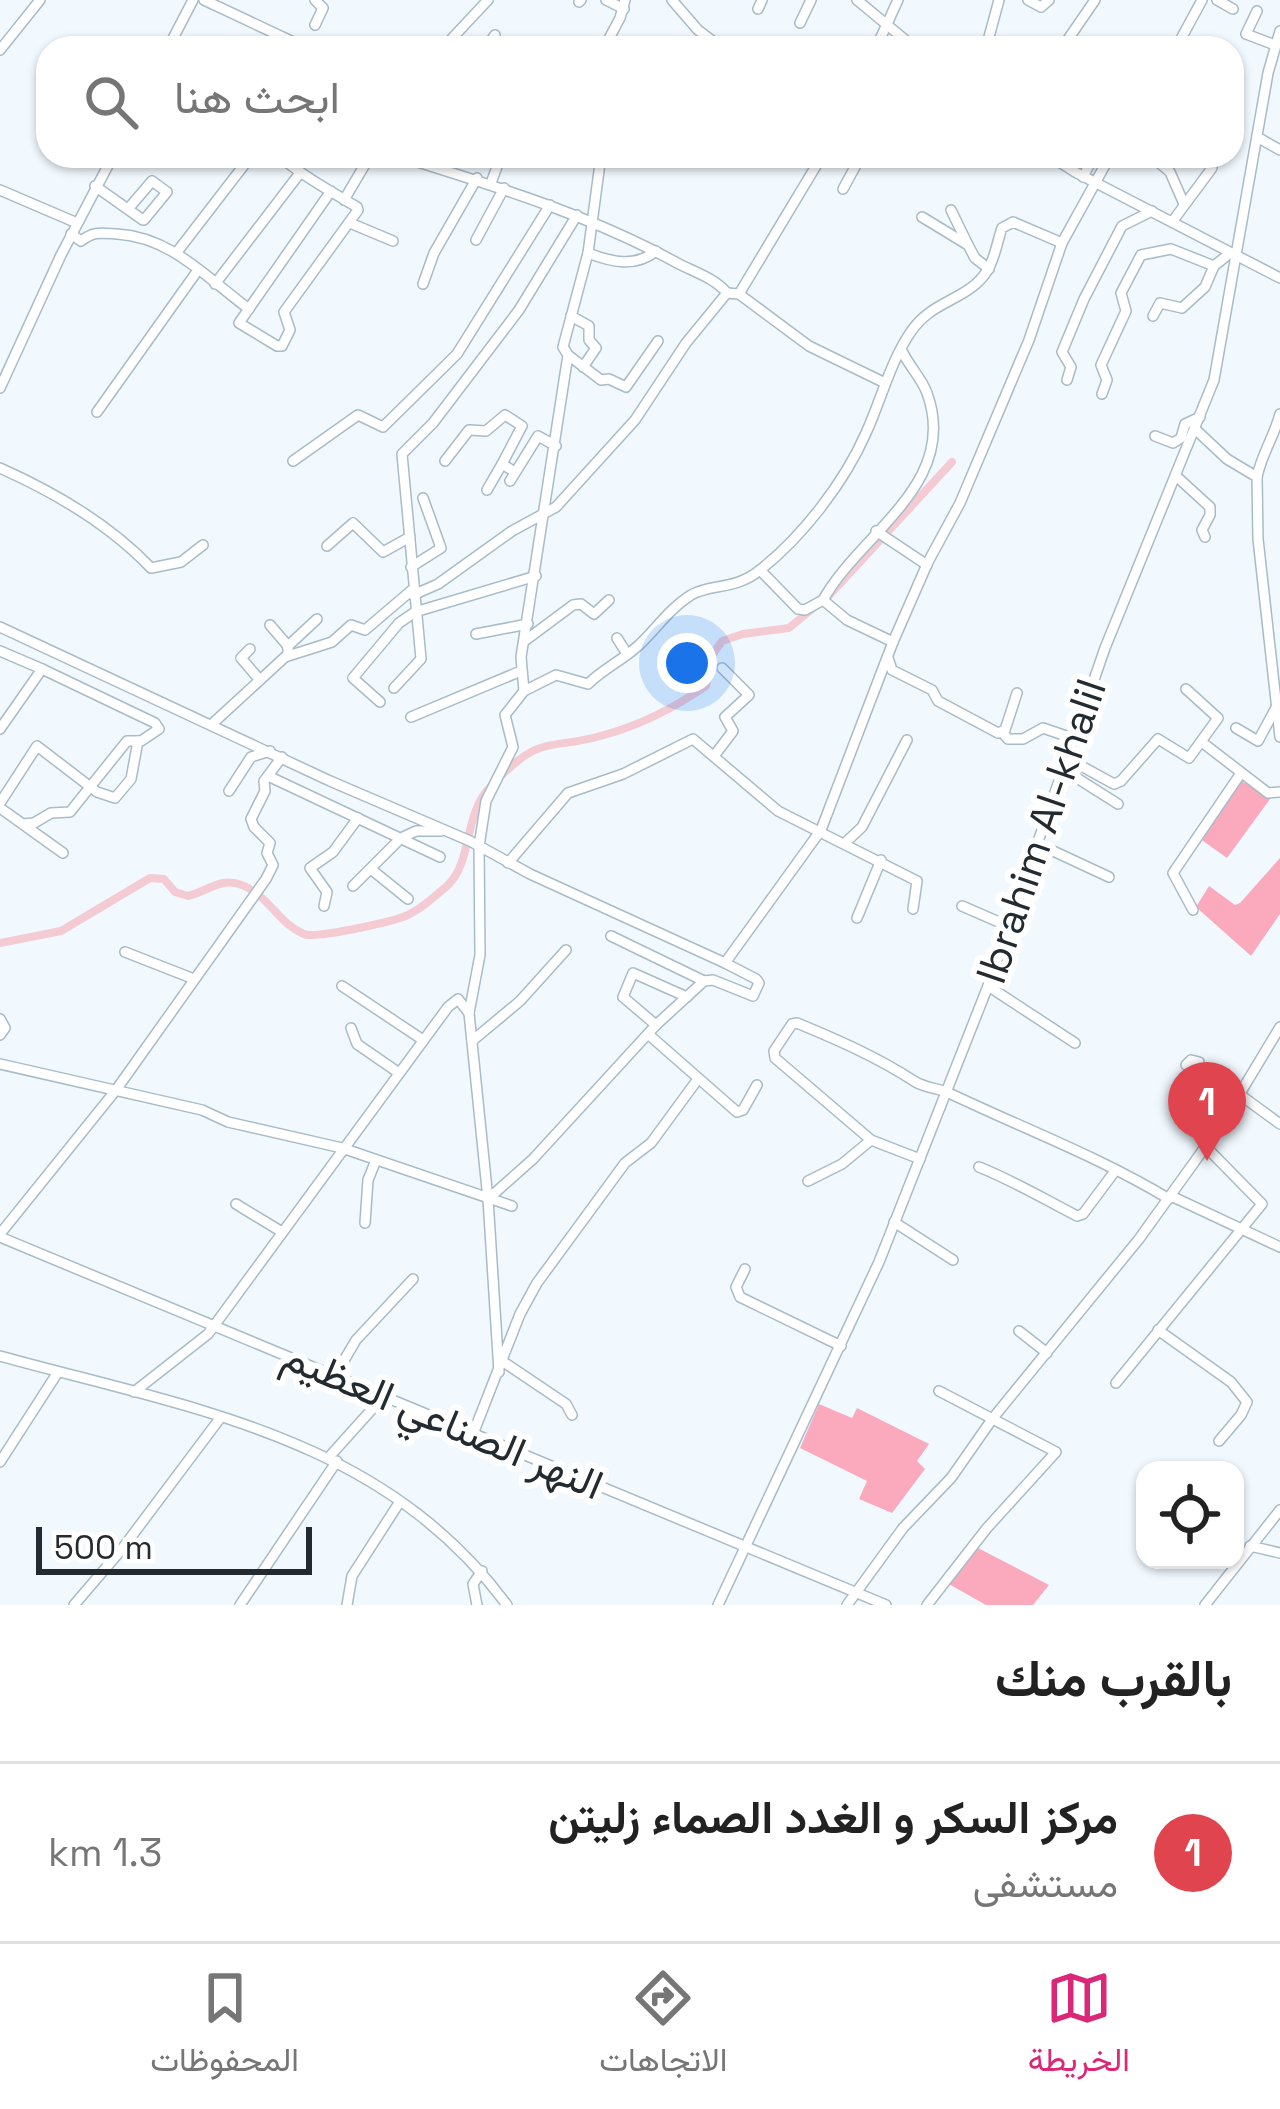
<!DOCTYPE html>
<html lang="ar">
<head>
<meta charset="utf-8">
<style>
	:root { --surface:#fff; --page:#f2f2f2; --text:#222; --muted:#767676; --line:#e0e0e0; --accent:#db2777 }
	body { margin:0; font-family:"Space Grotesk",Vazirmatn,sans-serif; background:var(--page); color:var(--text); direction:rtl }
	.controls { position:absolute; right:36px; bottom:36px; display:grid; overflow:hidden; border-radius:24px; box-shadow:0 3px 9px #0004 }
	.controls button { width:108px; height:108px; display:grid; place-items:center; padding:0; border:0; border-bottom:3px solid var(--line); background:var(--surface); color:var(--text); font:60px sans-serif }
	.scale { position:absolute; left:36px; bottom:30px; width:276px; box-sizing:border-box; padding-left:12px; border:6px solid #232a30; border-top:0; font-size:33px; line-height:42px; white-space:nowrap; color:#232a30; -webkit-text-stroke:9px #fff; paint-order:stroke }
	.you { position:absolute; left:687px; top:663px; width:42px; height:42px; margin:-30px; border:9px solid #fff; border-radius:50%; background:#1a73e8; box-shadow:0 0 0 18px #1a73e833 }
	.badge { display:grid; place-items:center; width:78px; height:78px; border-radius:50%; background:var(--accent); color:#fff; font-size:39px; font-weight:700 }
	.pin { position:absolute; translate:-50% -99px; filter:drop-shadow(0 3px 6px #0008) }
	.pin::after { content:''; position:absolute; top:63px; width:42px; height:36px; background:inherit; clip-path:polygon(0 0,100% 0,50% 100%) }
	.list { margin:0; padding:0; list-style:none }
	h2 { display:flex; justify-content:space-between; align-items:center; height:156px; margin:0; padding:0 48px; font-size:51px }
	h2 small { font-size:39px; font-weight:400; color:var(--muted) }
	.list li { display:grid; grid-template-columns:78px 1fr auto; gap:36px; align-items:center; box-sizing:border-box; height:180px; padding:0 48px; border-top:3px solid var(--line) }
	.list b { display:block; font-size:45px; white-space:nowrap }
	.list p { margin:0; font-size:39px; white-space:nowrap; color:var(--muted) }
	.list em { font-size:39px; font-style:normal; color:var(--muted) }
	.icon { flex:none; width:66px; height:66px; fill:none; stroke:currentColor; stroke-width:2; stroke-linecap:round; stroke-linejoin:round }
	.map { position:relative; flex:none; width:1280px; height:1605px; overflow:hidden; direction:ltr }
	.search { position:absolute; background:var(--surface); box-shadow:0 3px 9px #0004; left:36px; right:36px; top:36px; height:132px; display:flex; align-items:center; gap:30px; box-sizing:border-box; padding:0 42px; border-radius:36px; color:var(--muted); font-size:45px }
	.sheet { height:336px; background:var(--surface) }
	nav { display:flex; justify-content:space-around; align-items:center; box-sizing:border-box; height:168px; border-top:3px solid var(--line); background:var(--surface); font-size:33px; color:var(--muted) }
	nav a { display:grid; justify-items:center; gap:6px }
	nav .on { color:var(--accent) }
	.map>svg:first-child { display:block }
</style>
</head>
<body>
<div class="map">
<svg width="1280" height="1605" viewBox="0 0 1280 1605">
	<rect width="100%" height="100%" fill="#f1f9ff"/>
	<g fill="#fba9bd">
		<path d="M1242,781L1270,799L1227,858L1199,838Z"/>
		<path d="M1280,858V914L1251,956L1196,907L1209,886L1235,905L1240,903Z"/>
		<path d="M819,1404L852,1418L857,1408L929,1444L917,1461L925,1469L892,1513L859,1499L867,1481L800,1448Z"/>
		<path d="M976,1547L1049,1585L1033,1605H986L947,1583Z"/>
	</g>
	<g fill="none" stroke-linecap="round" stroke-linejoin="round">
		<g stroke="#f4cad3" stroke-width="8">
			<path d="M824,601L952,462"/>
			<path d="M502,775C543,734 554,750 604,735C641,725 674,708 706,686L713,654L722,641L743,634L789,628L812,609"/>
			<path d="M0,943L61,931L150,878L164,879L175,892L188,896C206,892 219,878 239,884C268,893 277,923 304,934C316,939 389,922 403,917C419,911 435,896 448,885C473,861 463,814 491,786"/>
		</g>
		<g stroke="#a8bbc8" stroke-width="12">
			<g id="minor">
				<path d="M204,0L306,48"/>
				<path d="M606,0L624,9"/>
				<path d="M672,0L698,30L722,48"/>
				<path d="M857,0L915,48"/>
				<path d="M1028,0L1041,7L1049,0"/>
				<path d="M1217,0L1233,9"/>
				<path d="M579,2L581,0"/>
				<path d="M758,9L762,0"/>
				<path d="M1257,11L1246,34L1275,45"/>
				<path d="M800,23L811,0"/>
				<path d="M315,25L323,8L315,0"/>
				<path d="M168,48L193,0"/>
				<path d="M443,48L488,0"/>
				<path d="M486,48L495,35"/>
				<path d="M604,48L620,18L625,0"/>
				<path d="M876,48L898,0"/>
				<path d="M986,48L999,0"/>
				<path d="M1062,48L1095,0"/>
				<path d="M1176,48L1202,0"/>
				<path d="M0,50L40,0"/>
				<path d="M1257,137L1280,150"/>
				<path d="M279,156C303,176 330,191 357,207L358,210L284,312L290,330L282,346H277L239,323L331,191"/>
				<path d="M398,156C495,186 590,215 679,264C695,272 716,279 727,293"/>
				<path d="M579,156L600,163"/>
				<path d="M1050,156L1075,172L1280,278"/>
				<path d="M1157,161L1170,172L1184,204"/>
				<path d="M1083,177L1094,156"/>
				<path d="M491,183L501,156"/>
				<path d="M95,186L143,220H144L167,192L152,181L128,209"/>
				<path d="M843,189L861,156"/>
				<path d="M0,190L77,223"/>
				<path d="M344,200L370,156"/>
				<path d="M951,210L968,245"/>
				<path d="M922,217L968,245L975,258L989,269"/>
				<path d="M1172,222L1212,168"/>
				<path d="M350,223L393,241"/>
				<path d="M71,234L81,241C94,231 101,233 117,234C171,237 207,278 249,309"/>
				<path d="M476,240L504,188"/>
				<path d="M177,252L251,156"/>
				<path d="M588,253C611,262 635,268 656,251"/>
				<path d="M215,284L300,173"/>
				<path d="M423,284L434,253L477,178"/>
				<path d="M739,294L809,346L883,382"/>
				<path d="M571,316L589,326V340L596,348L583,367"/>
				<path d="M1153,316L1160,303L1182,308L1205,287L1214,266"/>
				<path d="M568,355L601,380L609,379L626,387L658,341"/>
				<path d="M1067,380L1071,367L1062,352L1084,299L1122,226L1152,211"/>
				<path d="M0,388L61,255L113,156"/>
				<path d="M1102,394L1107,380L1101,365L1126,311L1121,293L1141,255L1171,249L1214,266L1230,253"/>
				<path d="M97,412L198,270"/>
				<path d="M1195,429L1227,459L1257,477L1258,539L1280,737"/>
				<path d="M1155,436L1173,443L1181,438L1185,424L1200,417"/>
				<path d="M293,461L358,415L383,427L457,354L550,205"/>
				<path d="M445,461L469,430L486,431L505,415L522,426L502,464L515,472"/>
				<path d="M0,468C54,492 110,525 151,568L181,562L203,545"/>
				<path d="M1176,476L1210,507V515L1202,530L1205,537"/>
				<path d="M1257,477C1262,453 1274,437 1280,414"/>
				<path d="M510,481L538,436L556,446"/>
				<path d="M487,490L502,464"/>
				<path d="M876,531L927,565"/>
				<path d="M327,546L353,523L383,552L410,537"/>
				<path d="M411,567L441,548L423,498"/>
				<path d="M760,570L798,609L805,610L823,600"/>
				<path d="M413,595L438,584L512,531L556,507L635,420L686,343L727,293L739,294L822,156"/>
				<path d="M270,625L288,646"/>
				<path d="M0,627L330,781L470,841L530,874L725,963"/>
				<path d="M476,634L528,624"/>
				<path d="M617,638L627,654"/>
				<path d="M526,640L573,605L581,604L594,614L609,600"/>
				<path d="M893,642L847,620L823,600C860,533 960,484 927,393C922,379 910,367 903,353"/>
				<path d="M250,649L241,658L259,679"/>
				<path d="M0,651L42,669L0,729"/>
				<path d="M288,655V646L317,619"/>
				<path d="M888,658L892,670L932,690L938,701L998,733L1005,730L1017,693"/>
				<path d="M394,688L421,659L402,454L433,423L519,310L577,215"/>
				<path d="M524,691L521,657L568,355L563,347L588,253L601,156"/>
				<path d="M380,702L353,678L399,623L415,612L536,576"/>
				<path d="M411,717L521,671"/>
				<path d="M211,725L285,657L332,642L351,625L365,630L412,590"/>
				<path d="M1236,728L1258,741L1278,704"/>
				<path d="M1002,732L1008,739H1023L1043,728L1072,738"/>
				<path d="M1203,743L1268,793L1280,792"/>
				<path d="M714,756L733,731L725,717L749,695L722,668"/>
				<path d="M1065,757L1114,784L1121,781L1158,739L1189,758L1218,718L1186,689"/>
				<path d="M1061,768L1118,804"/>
				<path d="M268,776L440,857"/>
				<path d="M229,791L251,757L270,751"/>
				<path d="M0,803L37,746L97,792L115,798L131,779L138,741"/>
				<path d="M0,808L63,853"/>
				<path d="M23,824L34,823L51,813L70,812L127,741H141L159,729L155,723L42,669"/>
				<path d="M845,843L862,827L907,740"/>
				<path d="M1036,843L1109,877"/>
				<path d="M508,863L568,793L623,774L693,739L778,811L917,881L913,909"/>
				<path d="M372,870L408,899"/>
				<path d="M353,886L401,838L416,831H441"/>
				<path d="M324,906L327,892L310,868L333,852L358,818"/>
				<path d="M962,906L1008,926"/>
				<path d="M1193,910L1173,873L1241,773"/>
				<path d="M857,918L881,860"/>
				<path d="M611,936L704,981L713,980L753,996L759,983L756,979L725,963L821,830L893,642L928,562L960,503L1029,340L1062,243L1110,156"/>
				<path d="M125,952L194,979"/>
				<path d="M342,986L423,1040"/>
				<path d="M988,986L1075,1043"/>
				<path d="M0,1019L5,1028L0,1035"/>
				<path d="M656,1025L623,997L633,973L687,997"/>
				<path d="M351,1028L357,1044L399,1073"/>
				<path d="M648,1034L737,1112L743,1110L757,1085"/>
				<path d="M472,1041L520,1001L566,950"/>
				<path d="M0,1064L202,1110L228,1122L342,1148L512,1206"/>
				<path d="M1186,1065L1191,1060L1199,1062L1195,1080L1231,1108"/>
				<path d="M1239,1094L1280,1124"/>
				<path d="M920,1159L871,1140L775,1058L774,1051L792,1024L797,1023C838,1040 877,1057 914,1081C924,1088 938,1088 949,1093C1022,1128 1100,1157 1169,1199"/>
				<path d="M979,1167C1014,1181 1044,1199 1077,1216L1083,1214L1115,1171"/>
				<path d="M808,1181L842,1164L871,1140"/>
				<path d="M1171,1196L1280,1247"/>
				<path d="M488,1199L533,1159L656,1025L704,981"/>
				<path d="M236,1204L282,1232"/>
				<path d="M894,1222L953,1260"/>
				<path d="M365,1223L368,1180L376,1160"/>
				<path d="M0,1234L116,1090L266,879L273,865L267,853L270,843L254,827L251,819L265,791L264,781L282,757"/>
				<path d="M0,1237L886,1605"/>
				<path d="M745,1269L736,1287L740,1297L841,1346"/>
				<path d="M1158,1330L1231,1382L1247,1402L1241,1415L1219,1441"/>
				<path d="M1019,1331L1047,1353"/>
				<path d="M0,1356C189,1408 382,1436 507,1605"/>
				<path d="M502,1361L566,1404L572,1415"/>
				<path d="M499,1372L488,1199L469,1013L480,955L479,846L486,801L513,747L505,715L524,691L556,675L588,684C603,669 623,660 639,645C656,629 670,608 691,595C711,583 734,591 760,570C802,537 844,483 866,433C881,400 890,363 910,333C932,299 968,301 987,271C995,259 997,242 1002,228L1013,222L1062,243"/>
				<path d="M336,1374L356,1340L413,1279"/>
				<path d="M1116,1383L1262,1204L1206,1147"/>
				<path d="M134,1392L208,1334L448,1007L458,999L469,1013"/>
				<path d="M473,1434L520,1314L537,1283L625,1163L651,1143L698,1079"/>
				<path d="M329,1457L383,1397"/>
				<path d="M0,1462L58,1372"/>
				<path d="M1250,1546L1280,1553"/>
				<path d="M74,1605L122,1549L221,1417"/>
				<path d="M240,1605L337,1461"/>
				<path d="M347,1605L352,1576L399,1503"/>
				<path d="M477,1605L473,1584L482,1571"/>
				<path d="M718,1605L879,1262L988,986L1105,648L1214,380L1268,73L1280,31"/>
				<path d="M847,1605L903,1528L951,1478L993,1418L1139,1239L1221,1125L1280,1027"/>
				<path d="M927,1605L987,1528L1056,1452L939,1391"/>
				<path d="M1205,1605L1280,1510"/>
			</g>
		</g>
		<use href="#minor" stroke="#fff" stroke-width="9"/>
	</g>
	<g text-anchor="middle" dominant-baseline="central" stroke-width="12" stroke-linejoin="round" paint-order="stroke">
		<g font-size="42" fill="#232a30" stroke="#fff">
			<text transform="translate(1041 831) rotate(-71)">Ibrahim Al-khalil</text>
			<text transform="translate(443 1420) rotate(23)">النهر الصناعي العظيم</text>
		</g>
	</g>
</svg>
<div class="controls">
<button><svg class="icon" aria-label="locate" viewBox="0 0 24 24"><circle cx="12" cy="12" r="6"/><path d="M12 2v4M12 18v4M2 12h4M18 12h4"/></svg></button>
</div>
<div class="scale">500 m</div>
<div class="you"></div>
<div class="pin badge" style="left:1207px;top:1161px;background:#e0444e">1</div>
<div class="search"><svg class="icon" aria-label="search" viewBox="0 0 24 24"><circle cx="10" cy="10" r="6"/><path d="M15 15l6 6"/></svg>ابحث هنا</div>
</div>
<section class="sheet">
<h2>بالقرب منك<small></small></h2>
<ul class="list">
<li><span class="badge" style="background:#e0444e">1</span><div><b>مركز السكر و الغدد الصماء زليتن</b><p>مستشفى</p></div><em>1.3 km</em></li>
</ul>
</section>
<nav>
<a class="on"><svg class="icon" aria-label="map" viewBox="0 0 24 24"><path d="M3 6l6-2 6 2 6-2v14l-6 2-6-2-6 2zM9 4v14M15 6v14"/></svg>الخريطة</a>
<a><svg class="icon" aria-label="directions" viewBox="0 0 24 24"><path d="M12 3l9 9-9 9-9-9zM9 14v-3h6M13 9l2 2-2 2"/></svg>الاتجاهات</a>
<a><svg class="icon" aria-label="saved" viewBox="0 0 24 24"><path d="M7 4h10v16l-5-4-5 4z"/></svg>المحفوظات</a>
</nav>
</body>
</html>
